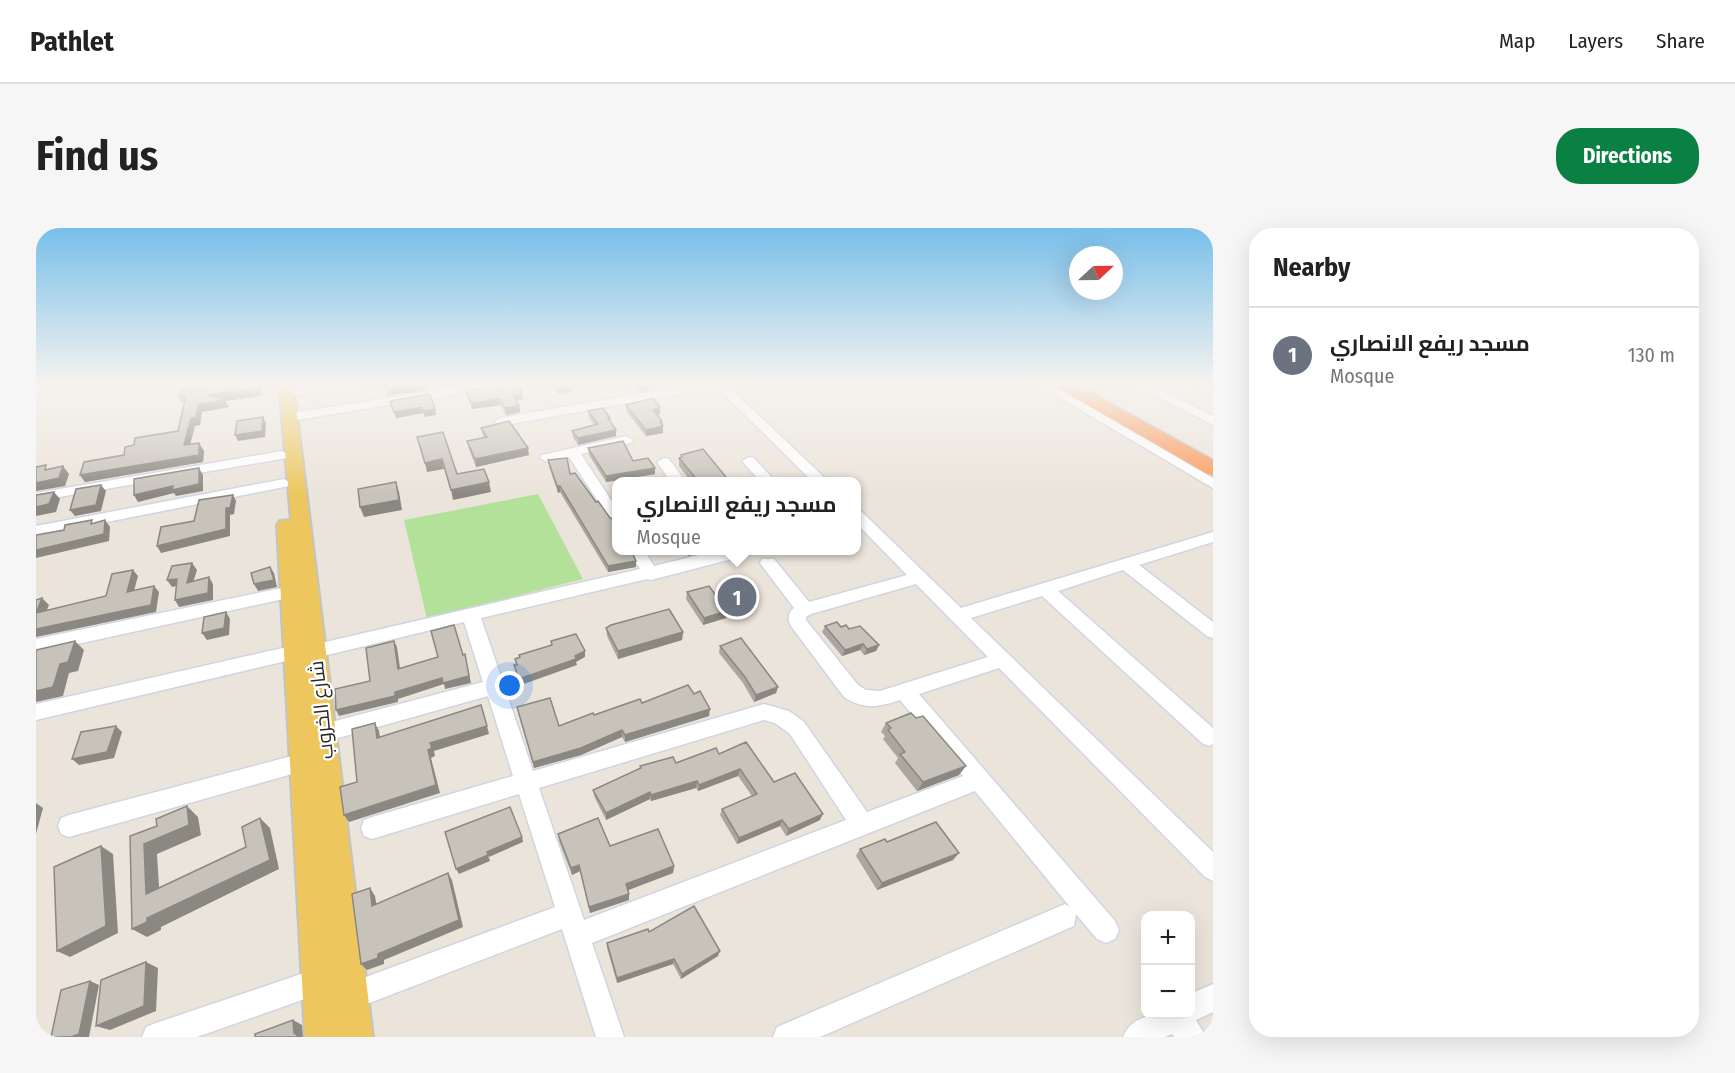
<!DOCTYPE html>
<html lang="en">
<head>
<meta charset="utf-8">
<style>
	:root { --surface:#fff; --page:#f6f6f6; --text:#222; --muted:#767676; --line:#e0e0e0; --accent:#0b8043 }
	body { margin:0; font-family:"Fira Sans Condensed",Cairo,sans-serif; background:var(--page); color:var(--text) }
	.controls { position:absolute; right:18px; bottom:18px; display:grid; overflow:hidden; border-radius:12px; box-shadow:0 6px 24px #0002 }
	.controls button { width:54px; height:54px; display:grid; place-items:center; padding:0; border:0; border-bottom:2px solid var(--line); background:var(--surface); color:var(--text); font:30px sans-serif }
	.compass { position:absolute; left:1033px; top:18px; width:54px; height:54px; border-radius:50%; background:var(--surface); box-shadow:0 6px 24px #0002; rotate:68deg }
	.you { position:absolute; left:474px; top:458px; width:21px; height:21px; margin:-15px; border:4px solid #fff; border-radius:50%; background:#1a73e8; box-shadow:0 0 0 9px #1a73e833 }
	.badge { display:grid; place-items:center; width:39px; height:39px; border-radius:50%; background:var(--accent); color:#fff; font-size:20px; font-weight:700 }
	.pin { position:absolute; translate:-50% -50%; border:3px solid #fff; box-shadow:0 2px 6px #0006 }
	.popup { position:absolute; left:576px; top:249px; width:249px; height:78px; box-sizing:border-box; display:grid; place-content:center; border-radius:12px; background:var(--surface); filter:drop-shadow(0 2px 4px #0005); font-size:20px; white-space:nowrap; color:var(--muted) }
	.popup b { font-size:22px; color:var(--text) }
	.popup::after { content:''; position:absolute; left:50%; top:100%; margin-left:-12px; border:12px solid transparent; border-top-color:var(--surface) }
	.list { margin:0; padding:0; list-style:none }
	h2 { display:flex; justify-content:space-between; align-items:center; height:78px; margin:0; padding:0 24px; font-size:26px }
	h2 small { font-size:20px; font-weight:400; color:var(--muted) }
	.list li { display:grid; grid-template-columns:39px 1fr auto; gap:18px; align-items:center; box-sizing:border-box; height:96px; padding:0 24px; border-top:2px solid var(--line) }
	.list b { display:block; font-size:22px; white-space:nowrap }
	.list p { margin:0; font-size:20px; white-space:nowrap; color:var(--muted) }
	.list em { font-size:20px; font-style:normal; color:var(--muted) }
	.map { position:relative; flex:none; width:1177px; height:809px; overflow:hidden; border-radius:24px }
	header { display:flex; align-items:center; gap:36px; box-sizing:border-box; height:84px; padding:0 30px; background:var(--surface); border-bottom:2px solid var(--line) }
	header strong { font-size:28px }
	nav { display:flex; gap:33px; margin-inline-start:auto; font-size:21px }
	.intro { display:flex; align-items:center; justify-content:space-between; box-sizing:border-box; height:144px; padding:0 36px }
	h1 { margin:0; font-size:42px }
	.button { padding:15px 27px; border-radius:24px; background:var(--accent); color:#fff; font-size:21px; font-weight:700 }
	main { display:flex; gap:36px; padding:0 36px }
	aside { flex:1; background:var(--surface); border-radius:24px; box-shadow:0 6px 24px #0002 }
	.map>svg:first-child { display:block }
</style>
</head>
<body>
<header>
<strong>Pathlet</strong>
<nav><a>Map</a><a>Layers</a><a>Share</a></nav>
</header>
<div class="intro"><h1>Find us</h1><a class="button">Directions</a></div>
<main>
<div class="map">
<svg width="1177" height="809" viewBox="0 0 1177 809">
	<rect width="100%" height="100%" fill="#ebe4db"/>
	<path fill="#b4e199" d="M502,266L547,351L391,391L368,292Z"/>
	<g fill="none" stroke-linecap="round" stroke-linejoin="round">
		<g stroke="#d1d5e2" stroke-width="3">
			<g id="minor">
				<path d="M296,155H325L319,158L251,168L245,164L251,160Z"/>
				<path d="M451,155H476L470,158L254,193L248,189L254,185Z"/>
				<path d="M667,155H689L793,254H777L681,159L464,198L458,194L464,190Z"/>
				<path d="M999,155H1013L1177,250V260Z"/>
				<path d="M1096,155H1110L1122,160L1144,155H1161L1160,157L1131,165L1177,188V197Z"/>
				<path d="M1169,155H1177V158L1171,157Z"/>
				<path d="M590,208L597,212L595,215L545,226L581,281V297L576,295L533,229L511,234L504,230L506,227Z"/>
				<path d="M246,223L253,227L251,230L0,273V265Z"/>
				<path d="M713,229L718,230L740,254H725L706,233Z"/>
				<path d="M628,230L633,231L650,254H635L621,234Z"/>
				<path d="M248,251L255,255L253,258L0,308V298Z"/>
				<path d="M821,282L826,284L925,380L1177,304V314L1103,337L1177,394V410L1171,408L1087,342L1022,363L1177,500V516L1173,518L1166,515L1006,368L935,390L1177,624V653L1169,649L963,440L883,466L1079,693L1083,702L1079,711L1070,715L1061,711L1040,686L1038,698L784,809H737L741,799L1029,676L1034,679L939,563L556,715L588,809H560L526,701L310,784L300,780L296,770L300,760L519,679L483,566L336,611L328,608L325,600L328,592L336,589L477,548L452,468L288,514L281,511L278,505L281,499L288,496L447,454L428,394L279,430L272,428L270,423L272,418L604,341L592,322H608L618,338L684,322H717L715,326L615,352L611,351L445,390L497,543L728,476L753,483L768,494L831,584L927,548L864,472C843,479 828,482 808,469L755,398C751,391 752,384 758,380L724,335L726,331H738L773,374L871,347L821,296ZM880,356L952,429L844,463L830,462L822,457L770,392V389L775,386ZM728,492L739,495L754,506L810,592L548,692L503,560Z"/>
				<path d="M255,358L261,360L263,364L261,368L0,425V411Z"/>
				<path d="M260,417L267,419L269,424L267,429L0,492V476Z"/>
				<path d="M267,525L275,527L278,534L275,541L267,543L33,609L25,606L22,598L25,590L33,587Z"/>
				<path d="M283,740L293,743L296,753L293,763L283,766L161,809H106L110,799L120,795Z"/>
				<path d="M1177,756V784L1160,792L1170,809H1138L1136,806L1129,809H1087C1098,782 1130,786 1154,786V766Z"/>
			</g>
		</g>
		<g stroke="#c3c3c3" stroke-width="4">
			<path id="major" d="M243,155H257L337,809H269L241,297L244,293L255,292Z"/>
		</g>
		<g stroke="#c3c3c3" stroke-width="3">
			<path id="highway" d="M1017,155H1038L1177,232V247L1170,245L1020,159Z"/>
		</g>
		<use href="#minor" fill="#fff" fill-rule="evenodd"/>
		<use href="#major" fill="#edc75e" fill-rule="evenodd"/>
		<use href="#highway" fill="#fb9857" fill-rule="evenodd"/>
	</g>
	<g fill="#aba7a0">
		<path d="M193,155H225L226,157L224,168L189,173L193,179L166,184L164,197L159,198L154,216L168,223L167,234L49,254L44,247L88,227L98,217L142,203L148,175H146L142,168Z"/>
		<path d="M514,155H533L535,157L536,163L522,166Z"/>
		<path d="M596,155H612L613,162L603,164Z"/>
		<path d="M430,162L487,171L480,172L483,178L484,184L470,187L465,177L436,181Z"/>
		<path d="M590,177L624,186L621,187L626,193L627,205L610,208L590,183Z"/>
		<path d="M552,183L574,190V193L580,202V208L542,217L537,209L536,203L558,197L553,189Z"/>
		<path d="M445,200L493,227L440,239L433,221L431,213L448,210L447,207Z"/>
		<path d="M552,220L597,233L619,246L570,254L553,227Z"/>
		<path d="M645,227L694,254H655L643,238V230H645Z"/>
		<path d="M512,232L534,246L581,322L600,333V339L572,344L524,264L522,265L513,238Z"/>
		<path d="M647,322H672L652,328Z"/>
		<path d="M651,364L690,390L667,397L650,371Z"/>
		<path d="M789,398L805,399L813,401L843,417L840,423L828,427L824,422L806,428L786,404Z"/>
		<path d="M570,400L647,404L646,412L582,431L571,408Z"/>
		<path d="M684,418L742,459L740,465L718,474L707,455L683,425Z"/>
		<path d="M658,466L673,488L589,514L586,509L545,527L498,540L481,479L523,498L558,487L606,475Z"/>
		<path d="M850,495L923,547L881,563L859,535L862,530L847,511L849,508L845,504Z"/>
		<path d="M683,526L738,554L784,592L750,608L744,598L701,616L684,587L686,581L716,568L702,548L662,563L660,560L615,573L614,571L570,592L558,568L557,562L604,540V538L640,535Z"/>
		<path d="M522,606L574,618L638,638L637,645L592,662L593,672L554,685L544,643L536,647L523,613Z"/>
		<path d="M851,614L917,632L841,662L820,628L824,621Z"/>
		<path d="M613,704L682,728L645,751L637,736L581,755L571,720V715Z"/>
	</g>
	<g fill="#8b8882">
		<path d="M222,155H225L226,157L224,168L189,173L193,179L166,184L164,197L159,198L152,224L148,217L155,190L162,177L172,167Z"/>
		<path d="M386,155H391L387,156H390L391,162L352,168L350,162Z"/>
		<path d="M406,155H423V156L407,159Z"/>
		<path d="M566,155H594L566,160Z"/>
		<path d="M613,156V162L603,164V158Z"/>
		<path d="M535,157L536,163L522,166L521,160Z"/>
		<path d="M486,165L487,171L478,173L477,167Z"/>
		<path d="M464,171L465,177L436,181L435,175Z"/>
		<path d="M483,178L484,184L470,187L469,180Z"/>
		<path d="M386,179L388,185L360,190L358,184Z"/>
		<path d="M624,179V186L617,189V182Z"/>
		<path d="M399,181L400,187L389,189L387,183Z"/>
		<path d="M227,189L230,195L229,209L202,213L199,207Z"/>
		<path d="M626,193L627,205L610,208V202L624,194Z"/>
		<path d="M580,202V208L542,217V210Z"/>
		<path d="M163,215L168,223L167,234L49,254L44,247Z"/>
		<path d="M492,220L493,227L440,239L439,231Z"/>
		<path d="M406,231L408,241L391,244L389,235Z"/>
		<path d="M27,238L33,246L29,258L0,263V255Z"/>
		<path d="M163,240L167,247V263L140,268L138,265L102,274L98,267Z"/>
		<path d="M619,240V246L570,254V248Z"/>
		<path d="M360,254L363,264L366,282L328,289L324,279Z"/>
		<path d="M453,254L455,264L417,272L415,262Z"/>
		<path d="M65,257L70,263L65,283L39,288L34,282Z"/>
		<path d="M521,258H524V264L522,265Z"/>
		<path d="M18,264L24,271L20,284L0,288V279Z"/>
		<path d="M197,267L200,273L198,286L194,287V308L125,325L121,318L190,280Z"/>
		<path d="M69,292L74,299L73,313L0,330V322Z"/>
		<path d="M652,322H672L652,328Z"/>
		<path d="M600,333V339L572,344V338Z"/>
		<path d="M156,335L161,342L155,361L151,355Z"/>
		<path d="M234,339L238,345L241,359L222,363L218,356Z"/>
		<path d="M97,342L102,348L96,370L91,364Z"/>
		<path d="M173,349L177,356V372L143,379L139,372Z"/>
		<path d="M141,351L145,357L136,359L131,352Z"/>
		<path d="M118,358L123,364L120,384L0,409V401Z"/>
		<path d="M6,370L13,377L7,392L0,385Z"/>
		<path d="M691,383L690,390L667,397L668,390Z"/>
		<path d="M190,384L194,391L193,407L171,412L166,405Z"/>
		<path d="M647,404L646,412L582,431V423Z"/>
		<path d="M39,413L48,422L42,443L33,445L27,468L0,474V463L24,436Z"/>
		<path d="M358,413L361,419L365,447L362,441Z"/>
		<path d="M827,416L824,422L806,428L809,422Z"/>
		<path d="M843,417L840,423L828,427L831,421Z"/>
		<path d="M549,423V429L540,434L541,437L485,457L483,451L539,428Z"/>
		<path d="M429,426L435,455L409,461L408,456L362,471V474L303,488L300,482L359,464Z"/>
		<path d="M742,459L740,465L718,474L720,467Z"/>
		<path d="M674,481L673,488L589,514V507Z"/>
		<path d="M339,495L343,503L345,518L341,510Z"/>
		<path d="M80,498L86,504L78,530L43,537L36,531Z"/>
		<path d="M451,498L453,506L398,523L399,528L395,530L404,565L313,594L308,587L392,522L394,515Z"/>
		<path d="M586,502V509L545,527L498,540L497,534Z"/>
		<path d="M930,538L923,547L881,563L887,554Z"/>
		<path d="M704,541L702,548L662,563L663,557Z"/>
		<path d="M661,553L660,560L615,573V567Z"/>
		<path d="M614,564V571L570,592V585Z"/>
		<path d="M0,575L7,580L0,606Z"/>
		<path d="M151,578L162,589L165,607L121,626L124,675L110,666L108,616Z"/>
		<path d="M787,586L784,592L750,608L753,601Z"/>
		<path d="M224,590L234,600L243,641L125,699V702L111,709L96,701L111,690L234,632Z"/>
		<path d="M746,592L744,598L701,616L703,610Z"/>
		<path d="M486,609L487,614L453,629L451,624Z"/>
		<path d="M65,618L77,626L82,705L34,729L21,723Z"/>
		<path d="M923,625L917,632L841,662L846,655Z"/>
		<path d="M452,627L454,633L423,646L420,641Z"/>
		<path d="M543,637L544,643L536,647L535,640Z"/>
		<path d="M638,638L637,645L590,663V656Z"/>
		<path d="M412,645L416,652L427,699L348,732V736L331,742L325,736L342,726Z"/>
		<path d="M334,660L339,668L342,685L336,678Z"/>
		<path d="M593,666V672L554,685L553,679Z"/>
		<path d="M684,723L682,728L645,751L646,746Z"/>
		<path d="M638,731L637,736L581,755V750Z"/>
		<path d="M110,734L122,740L120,783L74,802L60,798Z"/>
		<path d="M54,753L63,757L53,809H35Z"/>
		<path d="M257,792L266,797L267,809H261L258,805Z"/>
	</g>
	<g fill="#c7c2ba" stroke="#8b8882" stroke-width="1.5">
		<path d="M193,155H222L221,161L172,167L189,172L162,177L160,190H155L148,217L163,215V227L44,247L48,234L88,227L89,219L98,217L99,210L142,203L150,168H142L149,158Z"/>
		<path d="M361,155H390V156L350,162L348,157Z"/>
		<path d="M482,155L486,165L477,167L483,178L469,180L464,171L435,175L430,162Z"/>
		<path d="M518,155H533L535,157L521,160Z"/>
		<path d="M600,155H612L613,156L603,158Z"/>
		<path d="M394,166L399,181L387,183L386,179L358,184L354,173Z"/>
		<path d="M617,170L624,179L617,182L626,193L624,194L627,198L610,202L590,177Z"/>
		<path d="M567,180L574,190H572L580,202L542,210L536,203L562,196L552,183Z"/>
		<path d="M227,189L226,203L199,207L201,193Z"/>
		<path d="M473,193L492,220L439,231L431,213L451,209L445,200Z"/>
		<path d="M407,204L421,246L448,241L453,254L415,262L406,231L389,235L381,209Z"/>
		<path d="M587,213L597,233L612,230L619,240L570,248L552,220Z"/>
		<path d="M667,221L694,254H663L643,230L646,229L645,227Z"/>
		<path d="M531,230L534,246L539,245L560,274L562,273L574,290L580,293L581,292V322H595L600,333L572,338L524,258H521L512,232Z"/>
		<path d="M10,237L9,242L27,238L23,250L0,255V239Z"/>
		<path d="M163,240V256L136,262L137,258L98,267V251Z"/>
		<path d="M360,254L363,272L324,279L322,261Z"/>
		<path d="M65,257L60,277L34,282L40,261Z"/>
		<path d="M18,264L13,276L0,279V267Z"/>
		<path d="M197,267L194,280H190V301L121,318L125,299L158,293L163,272Z"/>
		<path d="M56,292L55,296L69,292L68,306L0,322V307L28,302L29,297Z"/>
		<path d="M156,335L151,355L173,349L172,365L139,372L141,351L131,352L136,338Z"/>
		<path d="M234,339L238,352L218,356L215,345Z"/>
		<path d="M97,342L91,364L118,358L115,377L0,401V372L6,370L0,385L70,368L76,346Z"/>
		<path d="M673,358L691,383L668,390L651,364Z"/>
		<path d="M633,381L647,404L582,423L570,400L575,397Z"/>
		<path d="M190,384L188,400L166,405L168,389Z"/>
		<path d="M801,394L805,399L810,397L813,401L824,398L843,417L831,421L827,416L809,422L789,398Z"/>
		<path d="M418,397L427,427L429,426L433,448L407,455L406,450L359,464V468L300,482L299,461L334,453L330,420L358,413L362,441L402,429L395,403Z"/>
		<path d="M540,406L549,423L539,428L540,431L483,451L478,437H481L479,431L484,429L483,427L516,417L515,413Z"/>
		<path d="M705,410L742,459L720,467L709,449L684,418Z"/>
		<path d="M39,413L32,434L24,436L17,459L0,463V422Z"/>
		<path d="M652,457L658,466L664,463L674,481L589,507L586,502L545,520L497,534L481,479L514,470L523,498L557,485L558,487L604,471L606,475Z"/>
		<path d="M445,477L451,498L394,515L396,520L392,522L400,557L308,587L304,559L321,554L316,501L339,495L341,510Z"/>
		<path d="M875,485L880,490L887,488L930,538L887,554L864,526L869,524L852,502L855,500L850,495Z"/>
		<path d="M80,498L71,524L36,531L45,504Z"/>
		<path d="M710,514L738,554L759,545L787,586L753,601L746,592L703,610L686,581L721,566L704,541L663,557L661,553L615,567L614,564L570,585L557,562L605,540L604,538L637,529L640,535L680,520L683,526Z"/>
		<path d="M151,578L153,597L108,616L110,666L210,619L206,599L224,590L234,632L111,690V694L96,701L94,608L121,598L120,591Z"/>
		<path d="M474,579L486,609L451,624L452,627L420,641L409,604Z"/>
		<path d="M562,590L574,618L622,601L638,638L590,656L593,666L553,679L543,637L535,640L522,606Z"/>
		<path d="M900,594L923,625L846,655L824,621L849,611L851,614Z"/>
		<path d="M65,618L70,698L21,723L18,639Z"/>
		<path d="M412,645L423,692L342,726V730L325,736L316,666L334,660L336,678Z"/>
		<path d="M658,678L684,723L646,746L638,731L581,750L571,715L612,701L613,704Z"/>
		<path d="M110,734L108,778L60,798L65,752Z"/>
		<path d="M54,753L43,806L35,809H15L25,762Z"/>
		<path d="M257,792L258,805L261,807V809H219V806Z"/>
	</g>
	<linearGradient id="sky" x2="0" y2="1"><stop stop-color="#78bfea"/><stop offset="0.58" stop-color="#f6f3ef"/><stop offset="1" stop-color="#f6f3ef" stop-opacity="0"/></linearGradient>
	<rect width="1177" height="268" fill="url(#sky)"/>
	<g text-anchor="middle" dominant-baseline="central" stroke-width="4.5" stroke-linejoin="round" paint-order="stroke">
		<g font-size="20" fill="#292929" stroke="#fff">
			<text transform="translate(285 482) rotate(-96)">شارع الخروب</text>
		</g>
	</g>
</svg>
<div class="controls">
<button>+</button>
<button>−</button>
</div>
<svg class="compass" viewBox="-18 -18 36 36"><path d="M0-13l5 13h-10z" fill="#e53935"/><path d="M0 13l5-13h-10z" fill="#767676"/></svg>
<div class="you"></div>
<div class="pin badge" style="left:701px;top:369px;background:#6b7280">1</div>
<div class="popup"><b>مسجد ريفع الانصاري</b>Mosque</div>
</div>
<aside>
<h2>Nearby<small></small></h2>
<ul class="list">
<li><span class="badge" style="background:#6b7280">1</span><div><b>مسجد ريفع الانصاري</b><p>Mosque</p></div><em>130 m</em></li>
</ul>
</aside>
</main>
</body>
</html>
